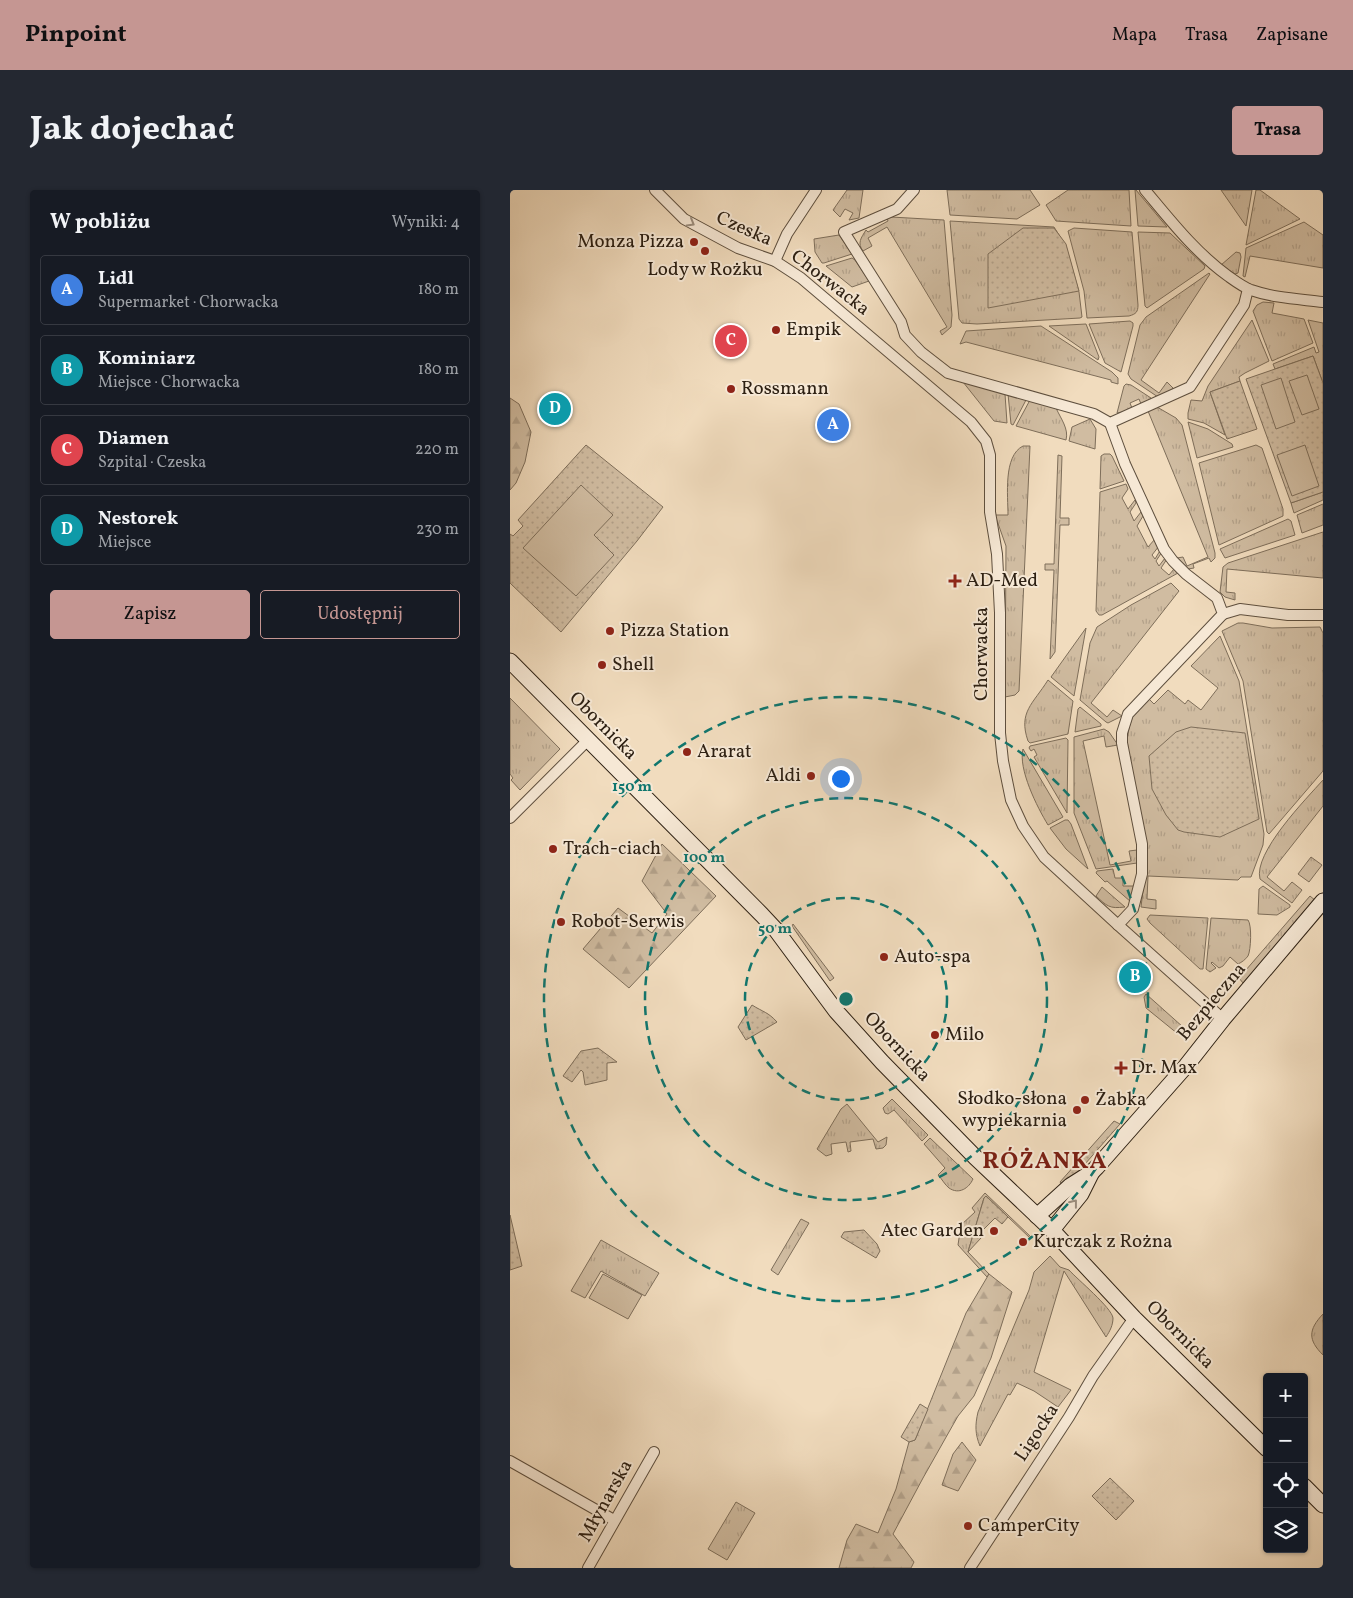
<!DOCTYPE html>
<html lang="pl">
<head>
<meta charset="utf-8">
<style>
	:root { --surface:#171b24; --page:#242831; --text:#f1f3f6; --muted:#9ea1a6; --line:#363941; --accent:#c59692 }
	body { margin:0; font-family:Vollkorn,serif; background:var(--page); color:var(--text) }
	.controls { position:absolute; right:15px; bottom:15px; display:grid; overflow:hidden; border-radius:5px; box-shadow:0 1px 4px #0004 }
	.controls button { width:45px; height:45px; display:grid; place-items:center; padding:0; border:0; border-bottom:1px solid var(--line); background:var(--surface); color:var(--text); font:25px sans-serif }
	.you { position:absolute; left:330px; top:588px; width:18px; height:18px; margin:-12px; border:4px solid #fff; border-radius:50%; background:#1a73e8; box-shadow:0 0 0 8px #1a73e833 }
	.badge { display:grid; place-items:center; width:32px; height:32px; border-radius:50%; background:var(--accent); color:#fff; font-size:16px; font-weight:700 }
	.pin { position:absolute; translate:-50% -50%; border:2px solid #fff; box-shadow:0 1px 5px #0006 }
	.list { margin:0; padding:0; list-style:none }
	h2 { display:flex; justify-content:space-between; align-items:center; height:65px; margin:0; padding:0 20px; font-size:21px }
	h2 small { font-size:16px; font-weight:400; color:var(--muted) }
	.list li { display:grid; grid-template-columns:32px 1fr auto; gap:15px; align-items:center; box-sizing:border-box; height:70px; margin:0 10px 10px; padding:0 10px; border:1px solid var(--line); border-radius:5px }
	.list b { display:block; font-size:19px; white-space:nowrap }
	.list p { margin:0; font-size:16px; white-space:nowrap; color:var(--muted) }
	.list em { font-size:16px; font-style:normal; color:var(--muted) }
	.actions { display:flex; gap:10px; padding:15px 20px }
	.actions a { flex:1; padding:11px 0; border:1px solid var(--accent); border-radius:5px; text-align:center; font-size:18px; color:var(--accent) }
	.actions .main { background:var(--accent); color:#111 }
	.icon { flex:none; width:28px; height:28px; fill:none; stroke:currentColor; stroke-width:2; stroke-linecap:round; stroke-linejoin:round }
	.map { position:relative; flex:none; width:813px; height:1378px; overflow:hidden; border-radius:5px }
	header { display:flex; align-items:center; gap:30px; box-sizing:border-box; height:70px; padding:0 25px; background:var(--accent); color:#111 }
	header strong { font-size:24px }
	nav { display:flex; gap:28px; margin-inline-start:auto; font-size:18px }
	.intro { display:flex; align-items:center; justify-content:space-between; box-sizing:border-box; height:120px; padding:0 30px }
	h1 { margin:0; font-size:35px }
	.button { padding:12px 22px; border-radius:5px; background:var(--accent); color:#111; font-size:18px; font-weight:700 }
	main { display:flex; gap:30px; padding:0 30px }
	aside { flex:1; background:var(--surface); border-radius:5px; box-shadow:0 1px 4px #0004 }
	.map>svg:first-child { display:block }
</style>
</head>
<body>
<header>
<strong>Pinpoint</strong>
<nav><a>Mapa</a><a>Trasa</a><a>Zapisane</a></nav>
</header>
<div class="intro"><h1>Jak dojechać</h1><a class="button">Trasa</a></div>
<main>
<aside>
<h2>W pobliżu<small>Wyniki: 4</small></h2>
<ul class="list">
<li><span class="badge" style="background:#3f7fe0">A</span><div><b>Lidl</b><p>Supermarket · Chorwacka</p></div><em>180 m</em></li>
<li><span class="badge" style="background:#0f9aa8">B</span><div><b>Kominiarz</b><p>Miejsce · Chorwacka</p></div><em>180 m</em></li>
<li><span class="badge" style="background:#e0444e">C</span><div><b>Diamen</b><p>Szpital · Czeska</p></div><em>220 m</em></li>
<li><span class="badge" style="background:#0f9aa8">D</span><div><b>Nestorek</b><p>Miejsce</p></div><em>230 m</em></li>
</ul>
<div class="actions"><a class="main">Zapisz</a><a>Udostępnij</a></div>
</aside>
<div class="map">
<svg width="813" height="1378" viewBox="0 0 813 1378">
	<defs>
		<pattern id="grass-tufts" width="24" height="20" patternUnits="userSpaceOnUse" patternTransform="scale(1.25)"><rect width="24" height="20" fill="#d0bca1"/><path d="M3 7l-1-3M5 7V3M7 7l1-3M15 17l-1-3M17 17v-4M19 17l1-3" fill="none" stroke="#b3a18a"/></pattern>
		<pattern id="forest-firs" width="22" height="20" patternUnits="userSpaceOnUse" patternTransform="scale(1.25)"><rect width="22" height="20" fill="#d0bca1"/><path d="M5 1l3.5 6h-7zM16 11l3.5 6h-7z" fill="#b3a18a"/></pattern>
		<pattern id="park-dots" width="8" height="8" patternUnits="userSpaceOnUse" patternTransform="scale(1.25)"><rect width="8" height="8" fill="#d0bca1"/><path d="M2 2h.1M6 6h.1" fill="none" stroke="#b3a18a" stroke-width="1.8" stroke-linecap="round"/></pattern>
	</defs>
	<rect width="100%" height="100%" fill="#f1dcbe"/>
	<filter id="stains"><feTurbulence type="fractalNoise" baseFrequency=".004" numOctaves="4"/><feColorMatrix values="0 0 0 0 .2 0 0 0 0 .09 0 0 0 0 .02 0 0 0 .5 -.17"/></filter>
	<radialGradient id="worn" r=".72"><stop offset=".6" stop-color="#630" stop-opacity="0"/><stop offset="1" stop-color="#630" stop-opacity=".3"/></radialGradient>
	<g fill="url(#grass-tufts)" stroke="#7e6e5a">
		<path d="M337,0H353L349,28L339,30L343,23L335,19L330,27L323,20Z"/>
		<path d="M437,0H520L530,15L507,29L440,25Z"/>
		<path d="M558,0H619L621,36L546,31L536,15Z"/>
		<path d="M625,0H626L657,37L628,36Z"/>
		<path d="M711,0H742L736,36Z"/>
		<path d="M746,0H750L790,29L736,55Z"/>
		<path d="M381,27L434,30L442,125L441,137L432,145L430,141L437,137L377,37L358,48L362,56L353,61C347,53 351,48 356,40L358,42L378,31L377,28Z"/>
		<path d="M440,31L544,37L556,56L569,102L572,127L570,128L467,134L452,133L449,129Z"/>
		<path d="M794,32L813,45V78L740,66L735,87L733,86L736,58Z"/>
		<path d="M564,38L622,42L628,115C628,122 626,124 619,126L577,128L574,101L558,41Z"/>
		<path d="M628,42L660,43L695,76L694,79L637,118L635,116Z"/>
		<path d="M329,45L342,64L314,73H312L305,62L304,49Z"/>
		<path d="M726,62L730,63L731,67L728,83L725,84L711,75Z"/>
		<path d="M342,68L345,70L359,91L342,97L316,76Z"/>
		<path d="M699,83L700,84L631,190L649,203L657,192L663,198L662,200L648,207L621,189L618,184L630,135L636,127Z"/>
		<path d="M753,112L764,113L762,123L794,129L803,153L762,171L743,121L747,115Z"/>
		<path d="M742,130L759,171L735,183L729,187L730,191L700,202L715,245L694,233L678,229V223L681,210L692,211L698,196Z"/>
		<path d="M798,130L813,133V193L803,166L765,179L763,174L804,157L806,163L809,162Z"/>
		<path d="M620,131L623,133V136L611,182L595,173L579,134Z"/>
		<path d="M576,134L589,167L588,170L539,136Z"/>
		<path d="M531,136L602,182L608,188V194L601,192V190L456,152L450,154L456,141Z"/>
		<path d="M453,192L495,204L497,233L484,231Z"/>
		<path d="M616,194L621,195L641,208V210L631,214L629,209L620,213L622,218L613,222L607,223L614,196Z"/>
		<path d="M498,204L516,210L503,235L501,234Z"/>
		<path d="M520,210L546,218C551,229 559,239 556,250L506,236Z"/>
		<path d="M647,217L666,228L672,235L705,363V368L701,372L699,368L683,374L684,378L678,379L667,368L673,367L677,376L698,367L638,221Z"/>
		<path d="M580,229L586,239L585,259L559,251L562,237Z"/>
		<path d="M678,232L698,239L722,254L723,257L687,268Z"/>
		<path d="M746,255L752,258L773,319V326L709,355L689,273Z"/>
		<path d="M513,256H520L509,501L505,505L495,507L496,356L485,325H498C498,306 493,266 513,256Z"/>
		<path d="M594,264H600L602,266L614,291L590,299L591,266Z"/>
		<path d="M548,265L552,266L550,328H559V335H550L545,462L540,469L544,380H535V374H544Z"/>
		<path d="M616,294L618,299L612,308L618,319L625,310L626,313L620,322L624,331L631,322L633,326L627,336L638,357L645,349L649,356L642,365L645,369L651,359L652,362L646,371L649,376L655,368L657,369L651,378L659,385L664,379L668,383L592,425H589L586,421L590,302Z"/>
		<path d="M813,302V310L784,323L781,313Z"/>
		<path d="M813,314V335L792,343L787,325Z"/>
		<path d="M778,329L781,331L785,345L715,368L710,359Z"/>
		<path d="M813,342V388L717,379L716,402L725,403V410L715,407L710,402L713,377L718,373Z"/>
		<path d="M661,393L669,401L581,513L597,527L603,520L612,526L598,533L596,532L570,510L580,453L587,437L621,415Z"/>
		<path d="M728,433H733L762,438L810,437L813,443V581L759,644L757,642L733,491L712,441Z"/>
		<path d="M576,438L564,506L541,487Z"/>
		<path d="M710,446L729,491L754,644L753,655L741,687H731L728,690L638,686L637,709L646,710V719L631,717L635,684L617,550L619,538L623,525L637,507L644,514L658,500L675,514L678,510L691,520L708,498L681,476Z"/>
		<path d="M538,490L563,511L558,544L520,553L518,551C508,522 523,514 538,490Z"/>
		<path d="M0,508L50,559L10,600L1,590L3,588L0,584Z"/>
		<path d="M570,517L591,534V536L565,542L568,519Z"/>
		<path d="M594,539L599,542L608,555L596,557L594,546L573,551L600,675L621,671L619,661L627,660V673L586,679L564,623V547Z"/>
		<path d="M556,548L558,550L557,623L524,567L527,565L524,559L521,561L519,558L520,556Z"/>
		<path d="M513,559L553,627L538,635C527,617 508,579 513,559Z"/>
		<path d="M813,590V616L757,687L774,701L782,692L792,700L782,713L750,689C743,663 796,609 813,590Z"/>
		<path d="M555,630H558L561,634L578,679L556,659L540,638Z"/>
		<path d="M801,667L812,675L799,692L788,684Z"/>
		<path d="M603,679L605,688H613V696H624L621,712L597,691L595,692L586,683L587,681Z"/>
		<path d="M753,696L780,715V717L767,725L748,724L749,699Z"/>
		<path d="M592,697L615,717C599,719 597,716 586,706Z"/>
		<path d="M800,706L806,711L784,737L733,793L729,788Z"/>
		<path d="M640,725L698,728L693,779H690L640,733L637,729Z"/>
		<path d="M701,728L738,730C742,735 741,760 738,766C735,770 732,772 728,774L720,767L713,776L709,778L702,772L701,773L706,778L700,782L696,779Z"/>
		<path d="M283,734L324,788L320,791L282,736Z"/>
		<path d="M636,804L673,837L668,844L636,818L634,807Z"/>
		<path d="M382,909L418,945L412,951L384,920L378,924L375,923L373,918Z"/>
		<path d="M337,914L368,952L377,947L376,955L373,958L366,959L363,949L340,952L341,961L338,962L336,952L321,954L322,964L316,966L307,959L331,919Z"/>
		<path d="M420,948L463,989C459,998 449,1005 439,998C435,995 432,989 428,985L435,978L414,954Z"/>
		<path d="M475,1003L521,1047L520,1048L476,1006L474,1008L458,1062L479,1084L477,1087L448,1055L451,1035L465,1022L462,1018Z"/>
		<path d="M291,1029L299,1033L268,1085L261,1080Z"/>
		<path d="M91,1050L149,1083L135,1106L91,1081L75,1108L61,1101Z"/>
		<path d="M540,1066L550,1077L559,1080C567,1089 602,1118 603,1128C603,1135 600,1141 596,1147L554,1081L524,1182L561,1200L548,1217L524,1201L507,1193L500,1205L498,1204L470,1256C465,1244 465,1235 468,1222L519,1100L524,1082Z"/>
		<path d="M813,1124V1165C798,1150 798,1140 813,1124Z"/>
		<path d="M226,1312L245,1323L217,1370L198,1359Z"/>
	</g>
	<g fill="url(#forest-firs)" stroke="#7e6e5a">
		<path d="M0,208L9,214L21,242L15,272L6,293L0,300Z"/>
		<path d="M152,654L206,706L119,798L73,759L108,718L142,743L157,724L132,691Z"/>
		<path d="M479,1084L502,1102L481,1168L464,1206L448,1226L413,1288L383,1344L404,1372L401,1378H329L337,1350L346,1334L368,1343L386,1299L399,1252L405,1250L456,1123Z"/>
		<path d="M452,1252L466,1270L448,1301L432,1295L443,1264Z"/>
	</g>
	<g fill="url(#park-dots)" stroke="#7e6e5a">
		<path d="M513,38H544L556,54L569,101L478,118V64Z"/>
		<path d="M803,166L813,193V302L781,313L736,189Z"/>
		<path d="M730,191L747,239L717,249L700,202Z"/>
		<path d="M76,255L153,317L127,351L51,442L0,393V344L3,346L13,336L8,330Z"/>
		<path d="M681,537L735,543L749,629L710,647L674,642L668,640L656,625L642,599L639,566L666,542Z"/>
		<path d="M242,815C253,822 258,822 267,832L236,850L228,837Z"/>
		<path d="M88,858L107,872L97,873V890L75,895L73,882L71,880L62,892L53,886L71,861Z"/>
		<path d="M604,931L610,934L554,998L550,992Z"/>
		<path d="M476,1006L498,1027L492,1034L485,1028L468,1045L471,1048L458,1062L474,1008Z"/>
		<path d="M0,1025L12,1076L0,1080Z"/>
		<path d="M354,1040L367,1054L370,1061L366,1068L331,1047L334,1042Z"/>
		<path d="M410,1214L418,1219L405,1250L399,1252L391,1247Z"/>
		<path d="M600,1288L624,1311L606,1330L582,1306Z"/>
	</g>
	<g fill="#d0bca1" stroke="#7e6e5a">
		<path d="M797,185L809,219L792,225L779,191Z"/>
		<path d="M771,188L785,232L766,239L751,195Z"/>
		<path d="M795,255L809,296L782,306L767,265Z"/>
		<path d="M71,295L103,325L84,345L104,365L66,406L13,358Z"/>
		<path d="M93,1084L132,1105L118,1129L79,1108Z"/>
	</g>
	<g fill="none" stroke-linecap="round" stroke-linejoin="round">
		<g stroke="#5e4f3e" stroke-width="12">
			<g id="street">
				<path d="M145,0L174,29L228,58L265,71L291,88L461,232L476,251L480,265V322L487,364L490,423V543L493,571L501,610L513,636L534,667L608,735L713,829"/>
				<path d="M404,0L387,19L334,42L391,132L395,145L411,162L438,183L584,224L600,233L680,197L734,115L738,99"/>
				<path d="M635,0C661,31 685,62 718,86C725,91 733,97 741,100C764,108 789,109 813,112"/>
				<path d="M265,71L277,44L306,0"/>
				<path d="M600,233L615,274L654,359L663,371L676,384L707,408L713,424L618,524L612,543V553L632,654V684L623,719L608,735"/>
				<path d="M713,424L730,419L778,425H813"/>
				<path d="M0,628L78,550"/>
				<path d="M0,1271L104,1330"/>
				<path d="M78,1378L144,1262"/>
				<path d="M460,1378L559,1227L583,1186L624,1128"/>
			</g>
		</g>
		<g stroke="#2d2013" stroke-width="17">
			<g id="secondary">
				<path d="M0,471L252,725L266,740L326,821L372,872L465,967L542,1040L624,1128L757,1259"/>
				<path d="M527,1026L560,996L582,982L587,977L676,876L713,829L813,711"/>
				<path d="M542,1040L571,1004L582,982"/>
				<path d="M794,1296L813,1315"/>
			</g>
		</g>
		<use href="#street" stroke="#f6e8d5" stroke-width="10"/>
		<use href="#secondary" stroke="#f6e8d5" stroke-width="15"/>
	</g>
	<defs><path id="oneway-chevron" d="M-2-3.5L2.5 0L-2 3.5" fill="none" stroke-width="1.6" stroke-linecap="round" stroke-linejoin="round" transform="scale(1.25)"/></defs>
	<g stroke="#9c8e7e">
		<use href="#oneway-chevron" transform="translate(181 33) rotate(30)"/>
		<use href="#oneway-chevron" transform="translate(564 1013) rotate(-52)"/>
	</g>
	<g fill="none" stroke="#0f766e" stroke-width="2.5" stroke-dasharray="9 6">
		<circle cx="336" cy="809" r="101"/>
		<circle cx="336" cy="809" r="201"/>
		<circle cx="336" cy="809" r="302"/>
	</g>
	<g fill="#8f2418" stroke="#f6e8d5" stroke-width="2">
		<circle cx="184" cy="52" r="5"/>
		<circle cx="195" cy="61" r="5"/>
		<circle cx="266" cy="140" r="5"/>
		<circle cx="221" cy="199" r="5"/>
		<path d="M442.5 383.5h5v5h5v5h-5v5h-5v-5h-5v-5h5z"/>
		<circle cx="100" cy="441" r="5"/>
		<circle cx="92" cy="475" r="5"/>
		<circle cx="177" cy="562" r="5"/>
		<circle cx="301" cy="586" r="5"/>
		<circle cx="43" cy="659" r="5"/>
		<circle cx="51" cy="732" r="5"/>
		<circle cx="374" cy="767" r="5"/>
		<circle cx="425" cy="845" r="5"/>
		<path d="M608.5 870.5h5v5h5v5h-5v5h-5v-5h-5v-5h5z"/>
		<circle cx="575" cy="910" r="5"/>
		<circle cx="567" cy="920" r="5"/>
		<circle cx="484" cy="1041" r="5"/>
		<circle cx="513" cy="1052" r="5"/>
		<circle cx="458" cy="1336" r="5"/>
	</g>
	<g text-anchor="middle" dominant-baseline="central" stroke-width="4" stroke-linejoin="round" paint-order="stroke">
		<g font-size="19" fill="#2d2013" stroke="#f6e8d5">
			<text transform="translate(234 39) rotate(24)">Czeska</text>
			<text transform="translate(320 93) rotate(38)">Chorwacka</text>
			<text transform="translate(472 464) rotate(-90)">Chorwacka</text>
			<text transform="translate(93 536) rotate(45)">Obornicka</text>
			<text transform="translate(702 812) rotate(-50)">Bezpieczna</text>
			<text transform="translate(387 857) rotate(47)">Obornicka</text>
			<text transform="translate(670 1145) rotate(45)">Obornicka</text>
			<text transform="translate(527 1243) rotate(-57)">Ligocka</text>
			<text transform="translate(96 1311) rotate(-61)">Młynarska</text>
		</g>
		<g font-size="19" fill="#2d2013" stroke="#f6e8d5" text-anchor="start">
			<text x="174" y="52" text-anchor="end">Monza Pizza</text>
			<text x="195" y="80" text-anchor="middle">Lody w Rożku</text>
			<text x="276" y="140">Empik</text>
			<text x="231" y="199">Rossmann</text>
			<text x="456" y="391">AD-Med</text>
			<text x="110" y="441">Pizza Station</text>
			<text x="102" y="475">Shell</text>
			<text x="187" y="562">Ararat</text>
			<text x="291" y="586" text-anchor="end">Aldi</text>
			<text x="53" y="659">Trach-ciach</text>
			<text x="61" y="732">Robot-Serwis</text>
			<text x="384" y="767">Auto-spa</text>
			<text x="435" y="845">Milo</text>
			<text x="621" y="878">Dr. Max</text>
			<text x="557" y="909" text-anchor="end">Słodko-słona<tspan x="557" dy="22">wypiekarnia</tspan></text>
			<text x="585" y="910">Żabka</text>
			<text x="474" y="1041" text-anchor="end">Atec Garden</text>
			<text x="523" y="1052">Kurczak z Rożna</text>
			<text x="468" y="1336">CamperCity</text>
		</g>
		<g font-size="24" font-weight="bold" letter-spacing="1" fill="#7a1f14" stroke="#f6e8d5">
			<text x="535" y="972">RÓŻANKA</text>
		</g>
	</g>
	<circle cx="336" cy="809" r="8" fill="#0f766e" stroke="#f6e8d5" stroke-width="2.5"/>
	<g font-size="15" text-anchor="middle" font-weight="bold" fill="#0f766e" stroke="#f6e8d5" stroke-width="4" stroke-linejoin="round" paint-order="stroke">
		<text x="122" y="601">150 m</text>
		<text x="194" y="672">100 m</text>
		<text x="265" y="743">50 m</text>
	</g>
	<rect width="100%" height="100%" filter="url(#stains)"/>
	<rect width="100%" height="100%" fill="url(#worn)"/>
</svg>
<div class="controls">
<button>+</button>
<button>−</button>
<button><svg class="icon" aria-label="locate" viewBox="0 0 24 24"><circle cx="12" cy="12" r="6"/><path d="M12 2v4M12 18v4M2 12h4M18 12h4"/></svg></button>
<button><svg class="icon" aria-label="layers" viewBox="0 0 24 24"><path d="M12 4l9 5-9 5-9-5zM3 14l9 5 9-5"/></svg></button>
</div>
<div class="you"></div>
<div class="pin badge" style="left:323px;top:235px;background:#3f7fe0">A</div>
<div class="pin badge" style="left:625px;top:787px;background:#0f9aa8">B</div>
<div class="pin badge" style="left:221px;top:151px;background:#e0444e">C</div>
<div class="pin badge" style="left:45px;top:219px;background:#0f9aa8">D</div>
</div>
</main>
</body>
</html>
